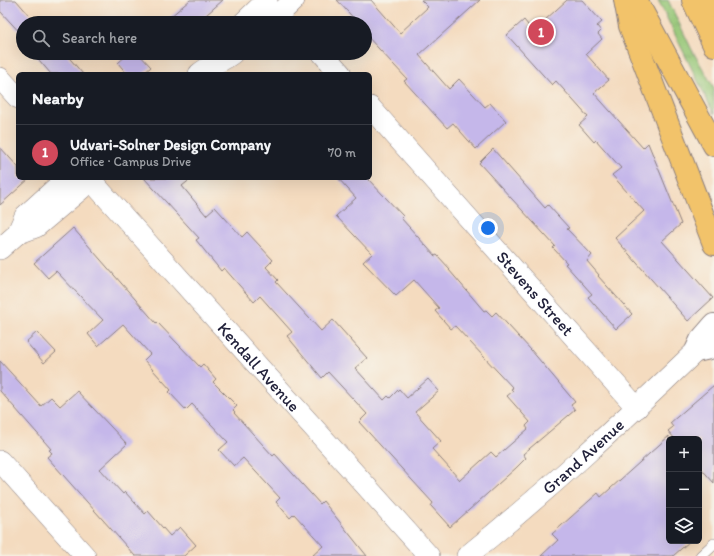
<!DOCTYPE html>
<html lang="en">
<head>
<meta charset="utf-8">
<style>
	:root { --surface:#171b24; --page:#242831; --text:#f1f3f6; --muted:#9ea1a6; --line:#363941; --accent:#d1495b }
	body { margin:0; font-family:Itim,sans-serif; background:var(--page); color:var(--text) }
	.controls { position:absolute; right:12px; bottom:12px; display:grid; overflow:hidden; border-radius:6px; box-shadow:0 4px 16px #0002 }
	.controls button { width:36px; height:36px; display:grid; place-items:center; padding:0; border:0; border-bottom:1px solid var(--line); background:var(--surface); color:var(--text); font:20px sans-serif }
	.you { position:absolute; left:488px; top:228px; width:14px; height:14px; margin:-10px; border:3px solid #fff; border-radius:50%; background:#1a73e8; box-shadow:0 0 0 6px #1a73e833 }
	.badge { display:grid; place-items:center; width:26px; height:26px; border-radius:50%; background:var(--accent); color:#fff; font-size:13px; font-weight:700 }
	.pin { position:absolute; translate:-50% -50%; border:2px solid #fff; box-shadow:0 1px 4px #0006 }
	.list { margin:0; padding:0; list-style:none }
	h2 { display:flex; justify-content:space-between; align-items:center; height:52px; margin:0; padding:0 16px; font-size:17px }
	h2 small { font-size:13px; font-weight:400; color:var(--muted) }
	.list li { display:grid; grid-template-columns:26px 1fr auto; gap:12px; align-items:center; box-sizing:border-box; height:56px; padding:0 16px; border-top:1px solid var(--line) }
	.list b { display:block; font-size:15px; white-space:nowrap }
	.list p { margin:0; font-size:13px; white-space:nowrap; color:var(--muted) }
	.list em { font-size:13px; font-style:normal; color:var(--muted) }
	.icon { flex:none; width:22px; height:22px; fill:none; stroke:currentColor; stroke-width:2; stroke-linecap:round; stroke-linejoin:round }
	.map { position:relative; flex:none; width:714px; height:556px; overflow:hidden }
	.search { position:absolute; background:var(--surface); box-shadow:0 4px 16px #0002; left:16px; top:16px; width:356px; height:44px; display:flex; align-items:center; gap:10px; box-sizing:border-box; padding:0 14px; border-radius:22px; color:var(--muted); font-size:15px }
	.panel { position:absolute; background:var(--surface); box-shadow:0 4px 16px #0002; left:16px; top:72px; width:356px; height:108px; border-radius:6px }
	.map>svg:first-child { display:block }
</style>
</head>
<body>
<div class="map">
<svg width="714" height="556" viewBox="0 0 714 556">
	<defs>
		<pattern id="grass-tufts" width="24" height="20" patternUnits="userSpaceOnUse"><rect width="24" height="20" fill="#95c676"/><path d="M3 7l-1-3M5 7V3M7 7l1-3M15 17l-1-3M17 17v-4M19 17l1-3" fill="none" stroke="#80aa67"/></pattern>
	</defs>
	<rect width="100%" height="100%" fill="#f7f3e8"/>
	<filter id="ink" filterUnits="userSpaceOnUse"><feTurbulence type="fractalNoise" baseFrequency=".025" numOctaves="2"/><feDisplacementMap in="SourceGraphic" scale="8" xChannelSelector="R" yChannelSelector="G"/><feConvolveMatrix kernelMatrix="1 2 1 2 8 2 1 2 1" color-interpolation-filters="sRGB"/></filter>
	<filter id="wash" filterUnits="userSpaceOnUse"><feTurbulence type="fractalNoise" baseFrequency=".012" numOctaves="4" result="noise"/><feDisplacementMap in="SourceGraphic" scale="16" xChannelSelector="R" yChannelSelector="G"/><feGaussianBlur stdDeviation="0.9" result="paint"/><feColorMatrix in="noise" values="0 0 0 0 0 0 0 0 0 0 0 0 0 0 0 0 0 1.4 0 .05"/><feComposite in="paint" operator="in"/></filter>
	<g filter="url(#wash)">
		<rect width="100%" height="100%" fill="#f4dbbf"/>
		<path fill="url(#grass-tufts)" stroke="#5c7458" d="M658,0H668L692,50L714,88V114Z"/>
		<g id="blocks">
			<g fill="#c5b7ea">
				<path d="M0,0H16L36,23H23V36L0,11Z"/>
				<path d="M190,0H223L197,23H163Z"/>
				<path d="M337,0H371L400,33L428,7L421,0H480L419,55L449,89L459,79L485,107L490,103L506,121L476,149L453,123L447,128L404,81L407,79L365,34V23H358Z"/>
				<path d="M567,0H582L602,22L597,26L601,31L598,34L602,39L586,54L609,80L594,93L643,148L648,143L681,224L662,241L713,298L688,321L615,238L644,211L612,175L621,168L596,140L594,142L579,125L588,117L556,81L552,85L507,35L524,20L533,31Z"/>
				<path d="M33,53H65L83,74H51Z"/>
				<path d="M129,53H138L151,67L143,74H127L118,63Z"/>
				<path d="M0,147L18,167V178H30L0,205Z"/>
				<path d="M493,149L545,208L548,205L569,228L567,229L592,255L587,261L599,275L598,276L632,314L616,329L588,297L592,294L565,264L567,263L553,248L555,246L479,163Z"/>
				<path d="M144,178H192L182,186L206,215L215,207L242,237L247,232L273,260L266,267L278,280L276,282L321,331L333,320L367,358L355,368L384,400L388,396L390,398L399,389L407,398L428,379L439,391L415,412L441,441L432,449L460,480L491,452L496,457L528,429L526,426L530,422L507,396L513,391L511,389L513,388L455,326L451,329L435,311L439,308L414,280L396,296L363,262L372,254L336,216L356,198L338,178H367L403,216L401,218L435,256L437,255L450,269L449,270L484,311L486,310L492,316L496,312L531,350L575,402L571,405L575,410L523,454L526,458L516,468L450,527L431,506L433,503L359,422L367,414L328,372L322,378L287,336L292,332L260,296L254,302L224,268L221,271L196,240L199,238Z"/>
				<path d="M73,228L156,323L157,322L200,367L203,364L216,379L213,382L237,406L233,410L235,412L234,413L273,456L275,454L320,504L323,501L367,556H312L323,546L294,514L290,518L276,502L280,498L243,458L234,466L219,450L228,442L192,404L186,410L169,392L171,390L144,360L150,354L123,324L98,346L88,334L103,320L56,271L48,278L34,263Z"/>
				<path d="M37,332L56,352L44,363L26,342Z"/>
				<path d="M0,361L41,406L51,397L60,406L77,391L127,444L100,469L123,494L125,492L145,514L148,511L170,536L180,527L196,545L184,556H135L47,457L52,453L49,450L51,449L0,391Z"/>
				<path d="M714,385V483L699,466V439H675L668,431L673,427L670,423Z"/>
				<path d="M669,436V541H690L673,556H541L558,540L552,534L598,493L601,497Z"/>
			</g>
		</g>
	</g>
	<g filter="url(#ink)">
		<use href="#blocks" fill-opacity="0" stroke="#8b7e7d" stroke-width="1"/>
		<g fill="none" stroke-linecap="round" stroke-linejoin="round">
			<g stroke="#8b7e7d" stroke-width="12">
				<path id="service" d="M701,556L714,544"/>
			</g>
			<g stroke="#8b7e7d" stroke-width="22">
				<g id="minor">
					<path d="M243,23L267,0"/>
					<path d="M270,23L294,0"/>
					<path d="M322,53L341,74"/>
					<path d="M199,74C209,65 222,62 233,53"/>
					<path d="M0,78L18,98"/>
					<path id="s1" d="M370,107L637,408"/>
					<path id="s2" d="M89,178L429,556"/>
					<path d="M17,234L25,216L67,178"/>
					<path d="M0,249L17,234L36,227L94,178"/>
					<path d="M0,461L85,556"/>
					<path id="s3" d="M467,556C547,492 622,422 696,351"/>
				</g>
			</g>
			<g stroke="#8b7e7d" stroke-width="24">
				<path id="tertiary" d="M714,325L701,340L696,351L714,347"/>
			</g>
			<g stroke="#8b7e7d" stroke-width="24">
				<g id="primary">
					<path d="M625,0L630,26L714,244"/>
					<path d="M636,0L714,145"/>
					<path d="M693,0L714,45"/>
					<path d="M709,0L714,7"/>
				</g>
			</g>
			<use href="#service" stroke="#fff" stroke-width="11"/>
			<use href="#minor" stroke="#fff" stroke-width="21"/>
			<use href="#tertiary" stroke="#fff" stroke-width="22"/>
			<use href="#primary" stroke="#f2c36a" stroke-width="22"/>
		</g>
	</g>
	<g text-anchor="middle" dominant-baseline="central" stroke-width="4" stroke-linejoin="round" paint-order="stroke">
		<g font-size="17" fill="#22223b" stroke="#f7f3e8">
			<text stroke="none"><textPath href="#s1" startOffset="249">Stevens Street</textPath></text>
			<text stroke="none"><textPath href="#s2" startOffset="254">Kendall Avenue</textPath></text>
			<text stroke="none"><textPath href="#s3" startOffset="153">Grand Avenue</textPath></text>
		</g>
	</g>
</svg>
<div class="controls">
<button>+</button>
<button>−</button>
<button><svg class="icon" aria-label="layers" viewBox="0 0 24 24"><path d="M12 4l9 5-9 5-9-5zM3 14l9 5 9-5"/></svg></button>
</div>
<div class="you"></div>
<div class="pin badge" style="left:541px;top:32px">1</div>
<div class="search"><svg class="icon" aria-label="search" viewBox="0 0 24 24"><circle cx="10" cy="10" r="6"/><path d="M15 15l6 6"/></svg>Search here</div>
<section class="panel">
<h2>Nearby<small></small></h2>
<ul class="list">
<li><span class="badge">1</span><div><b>Udvari-Solner Design Company</b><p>Office · Campus Drive</p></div><em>70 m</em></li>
</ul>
</section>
</div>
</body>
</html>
